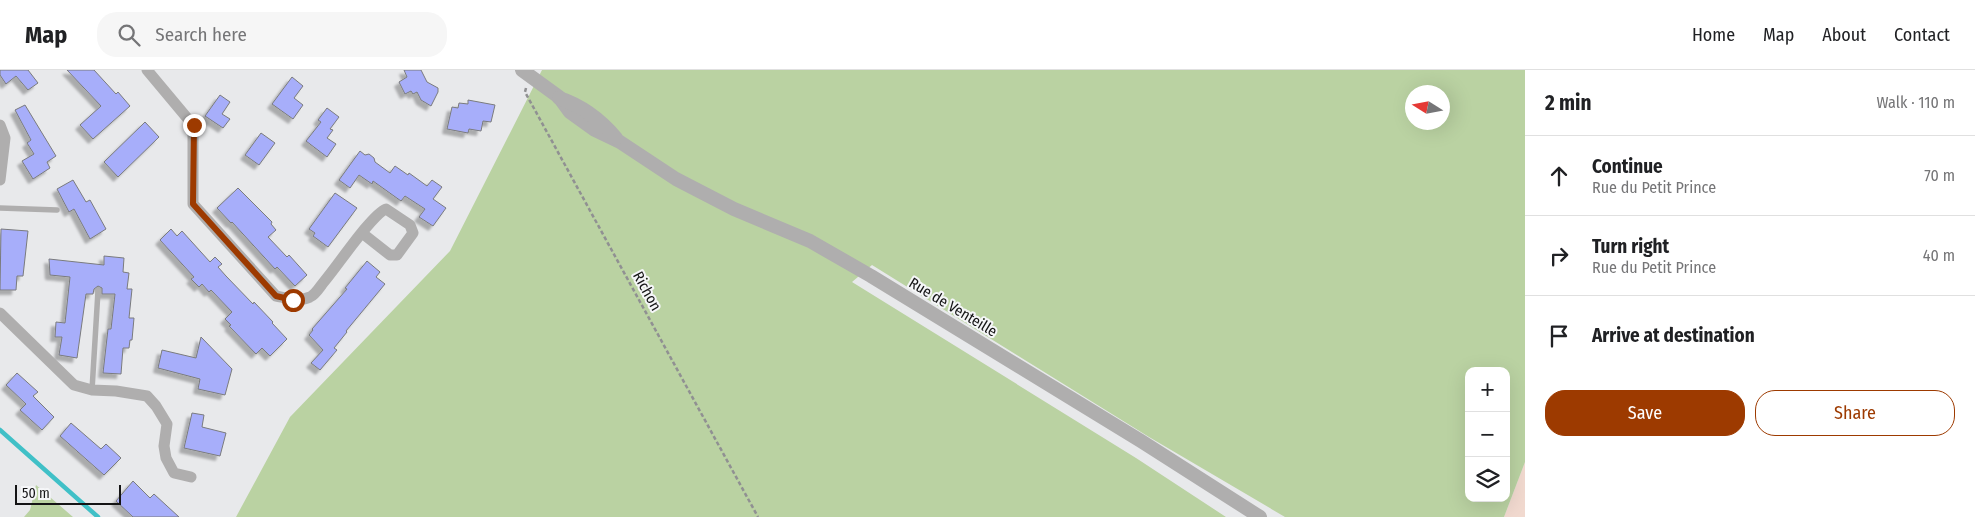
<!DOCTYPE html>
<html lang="en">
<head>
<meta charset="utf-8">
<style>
	:root { --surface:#fff; --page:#f6f6f6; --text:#202124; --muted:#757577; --line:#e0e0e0; --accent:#9d3a00 }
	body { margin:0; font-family:"Fira Sans Condensed",sans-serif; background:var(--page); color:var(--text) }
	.controls { position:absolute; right:15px; bottom:15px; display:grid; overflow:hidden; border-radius:10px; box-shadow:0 5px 20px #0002 }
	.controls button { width:45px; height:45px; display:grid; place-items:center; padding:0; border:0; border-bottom:1px solid var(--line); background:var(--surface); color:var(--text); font:25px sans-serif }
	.compass { position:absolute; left:1405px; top:15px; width:45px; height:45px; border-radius:50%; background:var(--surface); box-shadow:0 5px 20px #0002; rotate:281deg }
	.scale { position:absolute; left:15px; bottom:12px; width:106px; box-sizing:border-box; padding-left:5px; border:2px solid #141415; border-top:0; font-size:14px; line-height:18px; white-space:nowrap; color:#141415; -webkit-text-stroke:4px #f5f6f8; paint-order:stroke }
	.stop { position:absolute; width:15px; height:15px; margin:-11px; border:4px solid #9d3a00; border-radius:50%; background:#fff }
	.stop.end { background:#9d3a00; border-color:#fff; box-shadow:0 1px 5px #0008 }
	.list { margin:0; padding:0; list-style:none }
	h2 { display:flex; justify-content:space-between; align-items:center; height:65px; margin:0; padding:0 20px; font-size:21px }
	h2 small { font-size:16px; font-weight:400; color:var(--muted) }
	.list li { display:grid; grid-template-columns:32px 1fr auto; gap:15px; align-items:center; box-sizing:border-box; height:80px; padding:0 20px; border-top:1px solid var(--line) }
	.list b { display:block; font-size:19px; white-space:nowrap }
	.list p { margin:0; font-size:16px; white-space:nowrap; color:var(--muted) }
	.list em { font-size:16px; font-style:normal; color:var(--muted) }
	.actions { display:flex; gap:10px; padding:15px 20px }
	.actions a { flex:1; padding:11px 0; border:1px solid var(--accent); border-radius:20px; text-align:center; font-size:18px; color:var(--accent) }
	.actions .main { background:var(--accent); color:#fff }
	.icon { flex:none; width:28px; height:28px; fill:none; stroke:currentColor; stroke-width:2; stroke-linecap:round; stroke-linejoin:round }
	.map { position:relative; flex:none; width:1525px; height:447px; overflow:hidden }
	header { display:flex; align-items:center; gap:30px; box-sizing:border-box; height:70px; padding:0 25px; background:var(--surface); border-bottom:1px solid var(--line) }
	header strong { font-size:24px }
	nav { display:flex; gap:28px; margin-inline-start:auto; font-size:18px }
	.search { width:350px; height:45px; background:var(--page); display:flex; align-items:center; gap:12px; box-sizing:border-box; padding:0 18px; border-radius:20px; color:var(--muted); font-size:19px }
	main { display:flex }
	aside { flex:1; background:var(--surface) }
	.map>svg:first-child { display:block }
</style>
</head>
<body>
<header>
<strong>Map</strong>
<div class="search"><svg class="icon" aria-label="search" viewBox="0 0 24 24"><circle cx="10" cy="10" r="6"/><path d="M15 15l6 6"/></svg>Search here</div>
<nav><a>Home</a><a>Map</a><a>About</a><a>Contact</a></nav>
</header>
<main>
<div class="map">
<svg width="1525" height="447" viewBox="0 0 1525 447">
	<defs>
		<filter id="shadow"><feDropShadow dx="-4.5" dy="4.5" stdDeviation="1" flood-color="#0004"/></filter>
	</defs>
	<rect width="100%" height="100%" fill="#e8e9eb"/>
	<path fill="#f1d9cf" d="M1525,392V447H1504Z"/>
	<g fill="#bad2a2" fill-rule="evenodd">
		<path d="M542,0H1525V392L1504,447H1285L1149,367L872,195L852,212L1136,388L1226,447H236L290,347L450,181ZM1412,22H1442V52H1412ZM1469,301H1506V428H1469Z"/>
		<path d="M36,415L73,447H24L30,440Z"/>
	</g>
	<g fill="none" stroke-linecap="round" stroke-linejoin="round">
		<path stroke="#40c0c7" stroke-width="4.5" d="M0,360L98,447"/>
	</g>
	<g fill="#a7aefa" stroke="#7a7b7d" filter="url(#shadow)">
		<path d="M0,0H28L38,13L28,20L16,6L6,14L0,5Z"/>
		<path d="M67,0H94L116,24L118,22L130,36L93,69L80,55L101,36Z"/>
		<path d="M404,0H421L427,12L438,18V22L431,36L421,30L417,22L413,24L411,21L405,24L399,12L407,7Z"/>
		<path d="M292,7L303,16L294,28L303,35L293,49L272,34Z"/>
		<path d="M220,25L230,32L222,44L230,49L223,58L205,46Z"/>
		<path d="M468,30L495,35L491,52L483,51L481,61L469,59L468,63L447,59L452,37L458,38L459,33L468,34Z"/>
		<path d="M25,35L56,86L47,92L50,98L33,109L22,91L34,84L27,73L31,70L15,40Z"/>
		<path d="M327,38L339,47L330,59L333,60L327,68L336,74L327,87L306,71L321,52L318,50Z"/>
		<path d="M145,52L159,67L118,107L104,92Z"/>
		<path d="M261,63L275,73L259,95L245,85Z"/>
		<path d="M360,81L365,85L369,84L374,88L375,92L390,103L395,96L408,105L409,103L427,116L432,110L442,117L433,129L446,138L433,156L419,147L425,139L405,126L401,131L373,111L372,114L359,105L350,118L339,110Z"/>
		<path d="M73,110L86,132L90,130L106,159L90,169L74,139L69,142L57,119Z"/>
		<path d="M238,118L272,152L271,154L276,160L268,167L287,187L289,185L307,205L295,216L277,197L275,199L232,152L231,153L217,138Z"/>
		<path d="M335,123L357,138L328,177L313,166L315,163L309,159Z"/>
		<path d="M1,159L28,161L23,206H17L16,220H0Z"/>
		<path d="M171,159L177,166L182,161L210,192L215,187L222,194L218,197L226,206L253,234L254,232L273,252L272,253L287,269L270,286L262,278L256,284L229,256L231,255L225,249L232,242L211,220L209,222L202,214L199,217L191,209L194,207L160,170Z"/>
		<path d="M104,186L124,188L123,202L129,203L127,219H132L129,248H134L132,270H130L129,278H123L121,304L103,303L108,259H111L115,224H102V218L98,216L94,219L93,224H86L77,288L59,285L62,267H55L56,252L65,253L70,207L50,205L49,189L104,195Z"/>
		<path d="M367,191L380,202L376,207L385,214L346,261L347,262L334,278L337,280L320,300L311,293L323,280L309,265L313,260L312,259L347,219L345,218Z"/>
		<path d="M201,267L232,299L225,325L198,319L200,309L158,298L162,280L196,288Z"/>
		<path d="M17,303L38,322L33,326L54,347L42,360L20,340L26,334L6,315Z"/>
		<path d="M192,343L204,345L202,357L226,363L220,386L184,378Z"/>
		<path d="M71,353L101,379L106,374L121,388L104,405L60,366Z"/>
		<path d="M133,411L150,428L154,424L179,447H133L116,431Z"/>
	</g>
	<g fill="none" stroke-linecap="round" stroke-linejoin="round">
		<path stroke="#909092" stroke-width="2.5" stroke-dasharray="4 2.5" stroke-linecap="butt" d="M526,18L525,22L758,447"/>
		<g stroke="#afaeae" stroke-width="5.5">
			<path d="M0,138L57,140"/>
			<path d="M92,320L98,221"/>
		</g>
		<g stroke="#afaeae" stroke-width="11">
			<path d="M147,0L193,55V134L276,226C287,228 300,232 310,227C315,225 320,217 323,213C337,197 371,145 386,139L410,155L413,163L397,185H390L362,163"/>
			<path d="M0,55L5,68L0,110"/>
			<path d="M0,243L74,315L92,320L116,321L147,326L156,336L167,354L164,376L166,388L174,403L191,407"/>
		</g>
		<g stroke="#afaeae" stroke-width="14">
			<path d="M522,0L559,27L570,42L595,60L620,72L676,109L734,139L810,171L871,206L1141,371L1260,447"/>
			<path d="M559,28C583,36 600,49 616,68"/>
		</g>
	</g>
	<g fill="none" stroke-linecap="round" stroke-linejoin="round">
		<path stroke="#9d3a00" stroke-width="6" d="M194,55L193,134L276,226L293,230"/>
	</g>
	<g text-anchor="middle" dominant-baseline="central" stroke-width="4" stroke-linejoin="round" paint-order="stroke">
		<g font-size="15" fill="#141415" stroke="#f5f6f8">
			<text transform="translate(647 221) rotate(61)">Richon</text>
			<text transform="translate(953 237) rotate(31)">Rue de Venteille</text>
		</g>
	</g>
</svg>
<div class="controls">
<button>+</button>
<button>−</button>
<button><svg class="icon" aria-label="layers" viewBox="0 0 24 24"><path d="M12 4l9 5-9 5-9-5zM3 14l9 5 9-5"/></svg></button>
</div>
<svg class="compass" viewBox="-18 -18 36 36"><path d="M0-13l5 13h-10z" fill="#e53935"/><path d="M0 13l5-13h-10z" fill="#757577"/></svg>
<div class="scale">50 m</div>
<div class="stop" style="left:293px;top:230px"></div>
<div class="stop end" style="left:194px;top:55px"></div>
</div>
<aside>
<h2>2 min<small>Walk · 110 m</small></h2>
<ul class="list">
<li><svg class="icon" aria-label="ahead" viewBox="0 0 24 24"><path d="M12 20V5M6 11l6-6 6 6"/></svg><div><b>Continue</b><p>Rue du Petit Prince</p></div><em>70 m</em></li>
<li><svg class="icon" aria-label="right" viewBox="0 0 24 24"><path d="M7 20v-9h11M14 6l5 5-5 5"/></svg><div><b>Turn right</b><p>Rue du Petit Prince</p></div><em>40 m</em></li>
<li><svg class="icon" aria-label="arrive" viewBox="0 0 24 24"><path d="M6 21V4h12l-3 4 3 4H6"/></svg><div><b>Arrive at destination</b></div></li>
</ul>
<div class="actions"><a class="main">Save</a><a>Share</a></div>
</aside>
</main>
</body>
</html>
